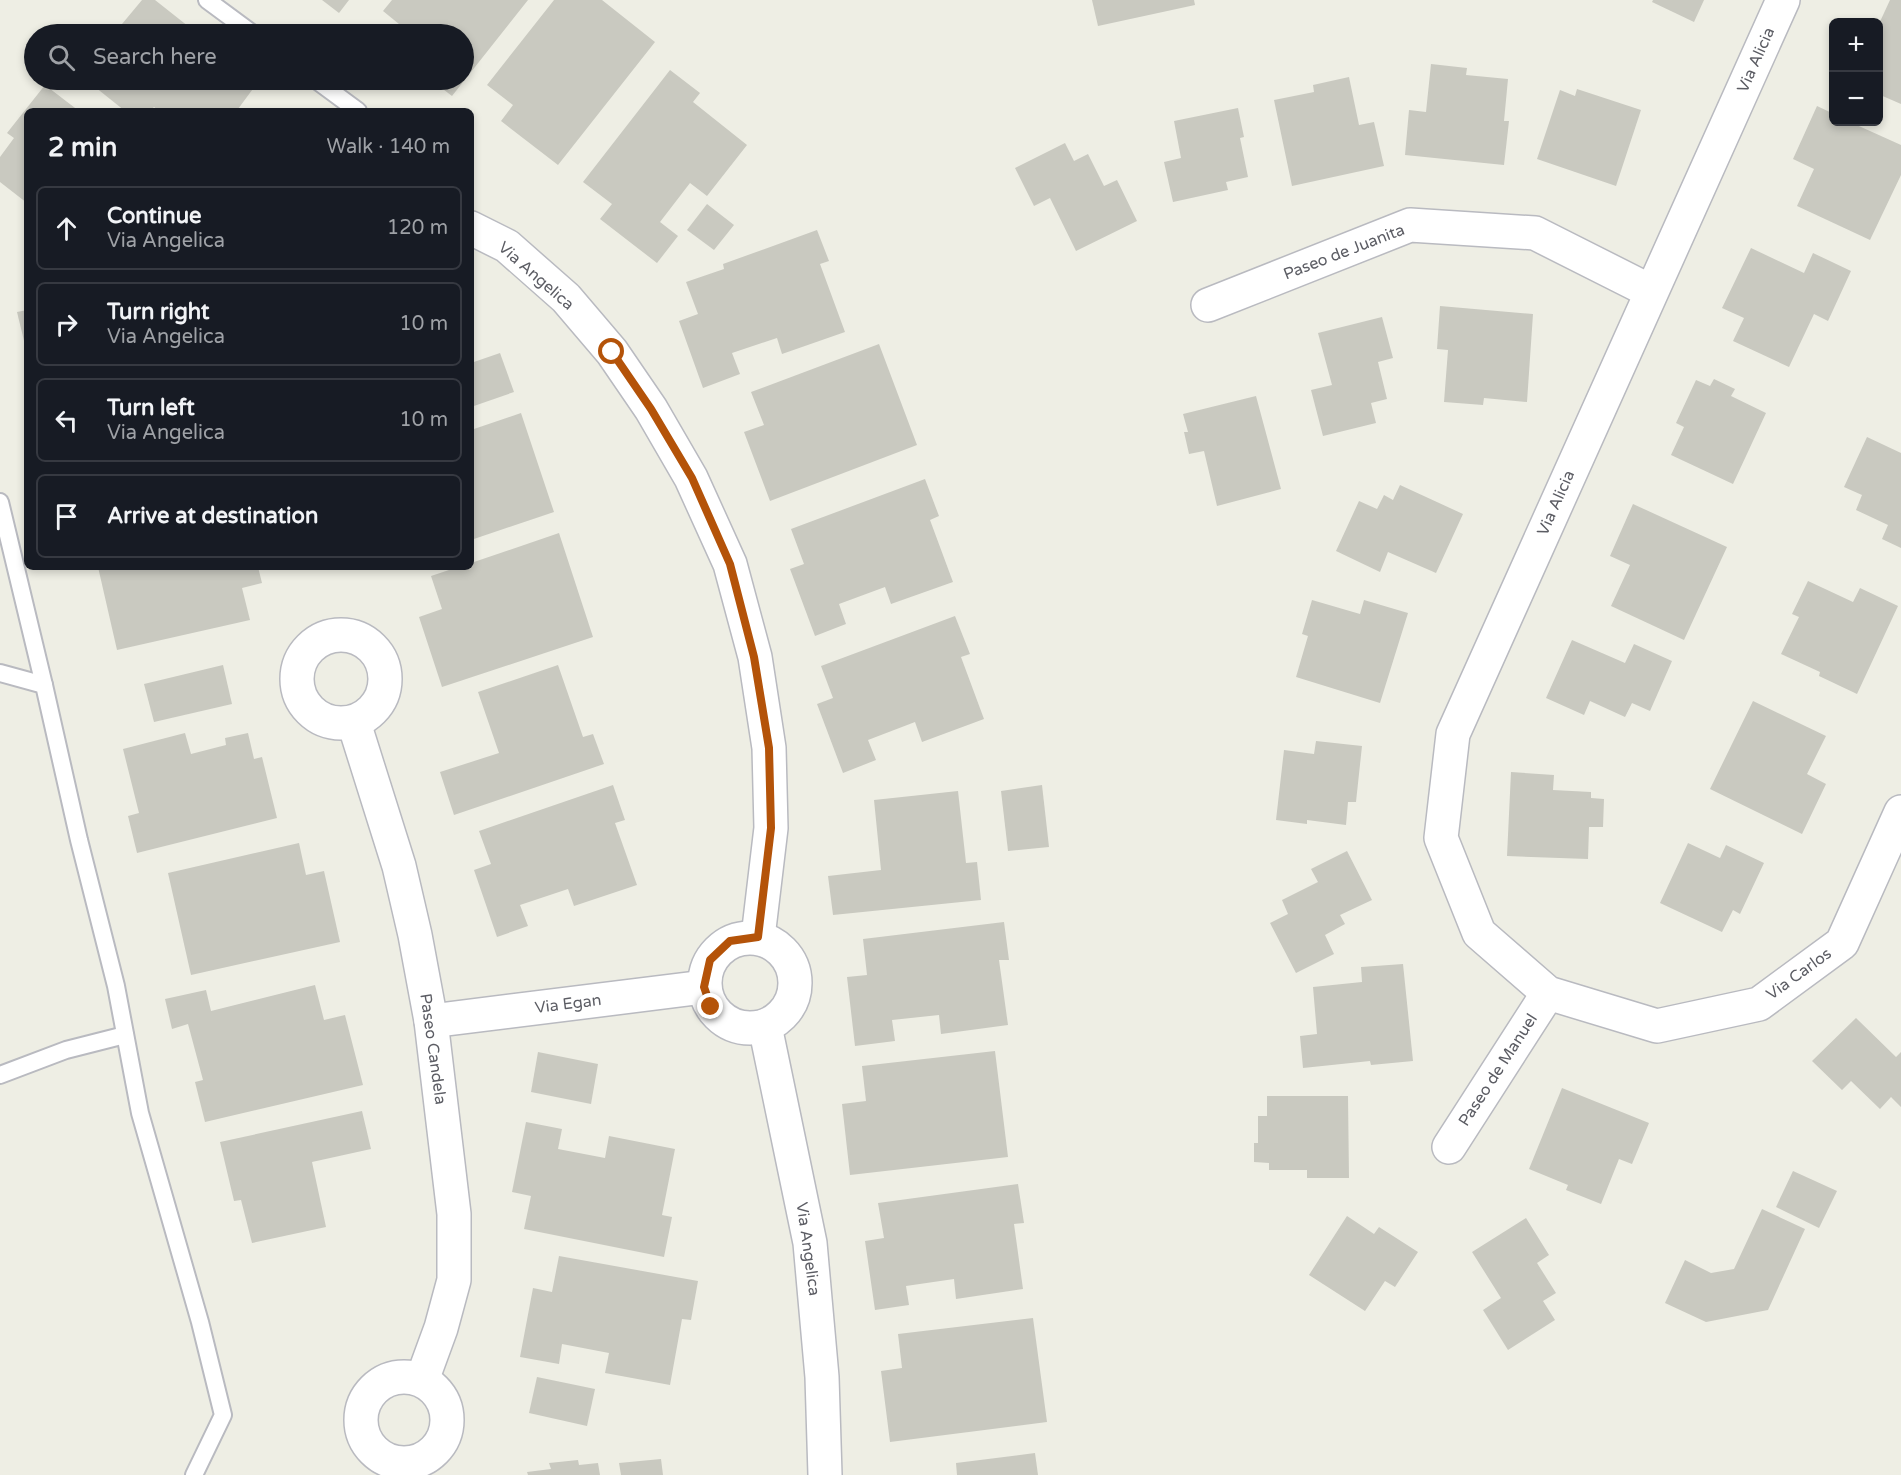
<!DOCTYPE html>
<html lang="en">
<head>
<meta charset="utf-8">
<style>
	:root { --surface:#171b24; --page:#242831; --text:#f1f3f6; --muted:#9ea1a6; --line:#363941 }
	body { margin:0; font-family:"Varela Round",sans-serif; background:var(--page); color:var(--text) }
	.controls { position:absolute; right:18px; top:18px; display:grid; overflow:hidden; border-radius:9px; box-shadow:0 3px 9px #0003 }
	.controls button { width:54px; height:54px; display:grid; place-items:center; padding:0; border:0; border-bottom:2px solid var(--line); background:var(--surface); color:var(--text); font:30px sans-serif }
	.stop { position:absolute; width:18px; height:18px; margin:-14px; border:4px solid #b45309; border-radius:50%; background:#fff }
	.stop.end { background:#b45309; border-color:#fff; box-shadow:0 2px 6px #0008 }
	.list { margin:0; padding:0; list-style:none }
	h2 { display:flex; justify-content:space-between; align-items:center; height:78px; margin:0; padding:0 24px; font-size:26px }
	h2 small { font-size:20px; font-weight:400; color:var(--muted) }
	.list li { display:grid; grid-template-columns:39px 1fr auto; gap:18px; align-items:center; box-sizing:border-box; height:84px; margin:0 12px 12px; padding:0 12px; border:2px solid var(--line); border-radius:9px }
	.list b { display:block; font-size:22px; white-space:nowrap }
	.list p { margin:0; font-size:20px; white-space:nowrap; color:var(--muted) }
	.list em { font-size:20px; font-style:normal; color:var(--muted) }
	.icon { flex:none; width:33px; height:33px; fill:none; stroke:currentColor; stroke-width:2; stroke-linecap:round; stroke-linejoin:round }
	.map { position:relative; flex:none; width:1901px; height:1475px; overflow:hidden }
	.search { position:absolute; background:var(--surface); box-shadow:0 3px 9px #0003; left:24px; top:24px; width:450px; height:66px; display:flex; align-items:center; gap:15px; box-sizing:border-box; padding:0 21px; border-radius:33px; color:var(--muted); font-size:22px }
	.panel { position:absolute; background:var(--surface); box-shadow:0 3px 9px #0003; left:24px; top:108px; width:450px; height:462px; border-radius:9px }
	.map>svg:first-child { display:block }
</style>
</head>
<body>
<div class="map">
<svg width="1901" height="1475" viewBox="0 0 1901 1475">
	<rect width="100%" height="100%" fill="#eeeee4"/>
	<g fill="#c9c9c0">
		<path d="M142,0H155L198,34H121L126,27L122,24Z"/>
		<path d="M322,0H349L339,13Z"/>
		<path d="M392,0H528L452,96L431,80H464V34H408L410,33L383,11Z"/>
		<path d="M554,0H602L655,42L558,165L501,121L513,105L487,85Z"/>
		<path d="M1092,0H1194L1195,5L1098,26Z"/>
		<path d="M1653,0H1704L1694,22L1652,2Z"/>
		<path d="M1890,0H1901V104L1878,94V26Z"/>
		<path d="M1431,64L1467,68L1466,75L1508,79L1504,121H1509L1504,165L1405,155L1409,110L1426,112Z"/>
		<path d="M670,70L700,93L693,102L747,145L707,196L690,183L660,222L678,236L657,263L600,219L612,204L583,182Z"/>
		<path d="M1349,77L1359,125L1374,122L1384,166L1292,186L1274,100L1314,92L1313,85Z"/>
		<path d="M93,80H255L258,82L238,109L241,111H159L154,107L150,111H125L90,83Z"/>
		<path d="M45,85L79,111H27V203L0,182V157L14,138L7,133Z"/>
		<path d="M1577,89L1641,110L1616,186L1537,159L1560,90L1575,96Z"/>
		<path d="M1817,106L1834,114V122H1850L1901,145V175L1870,240L1797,206L1814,169L1793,159Z"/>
		<path d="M1238,108L1244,137L1240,138L1248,177L1226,182L1228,190L1173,202L1164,162L1181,158L1174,121Z"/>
		<path d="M1065,143L1074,161L1088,154L1104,186L1117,180L1137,221L1076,251L1050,198L1034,206L1015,168Z"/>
		<path d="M707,204L734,225L714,250L687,230Z"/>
		<path d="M817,230L829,261L820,264L845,332L782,354L777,338L732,353L740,374L703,388L679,321L698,314L686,282L724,269L723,264Z"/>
		<path d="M1751,248L1804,273L1813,253L1851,271L1828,321L1814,314L1789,367L1733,341L1744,318L1722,308Z"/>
		<path d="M1440,306L1533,314L1527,402L1484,398L1483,405L1444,402L1448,350L1437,349Z"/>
		<path d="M27,310V349H26L17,312Z"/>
		<path d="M1382,317L1393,358L1378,362L1387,399L1371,403L1376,423L1323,436L1311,390L1332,385L1318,333Z"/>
		<path d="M879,344L917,445L770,501L744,432L764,425L751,392Z"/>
		<path d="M500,353L514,392L471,407V363Z"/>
		<path d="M1714,379L1735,389L1731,396L1766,413L1733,484L1671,455L1684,427L1676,423L1696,380L1710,386Z"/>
		<path d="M1256,396L1281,489L1217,506L1204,451L1189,454L1184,432H1188L1183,414Z"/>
		<path d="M521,413L554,512L471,540V430Z"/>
		<path d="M1867,437L1901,453V548L1882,539L1888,525L1856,510L1862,495L1844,487Z"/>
		<path d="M925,479L939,516L930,520L953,582L891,604L885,587L839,604L846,624L815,636L790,569L804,564L791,529Z"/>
		<path d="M1400,485L1463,514L1436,573L1388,552L1380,572L1336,551L1359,501L1377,509L1384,495L1393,500Z"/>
		<path d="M1633,504L1727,547L1684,640L1611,606L1630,565L1610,556Z"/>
		<path d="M559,533L593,637L442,687L419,617L442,609L431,576L458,567H471V563Z"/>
		<path d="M98,567H258L262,583L242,588L250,620L117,650Z"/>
		<path d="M1808,581L1853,602L1860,588L1898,606L1857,694L1819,676L1820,672L1781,654L1799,617L1792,614Z"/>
		<path d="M1312,600L1360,614L1364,600L1408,613L1380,703L1296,677L1308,636L1302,634Z"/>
		<path d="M955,616L970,654L961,657L984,719L922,742L915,722L868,740L876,760L843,773L817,704L833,698L821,666Z"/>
		<path d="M1572,640L1625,663L1634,644L1672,661L1650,711L1632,703L1625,717L1590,701L1584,715L1546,698Z"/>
		<path d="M223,665L232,704L154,722L144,684Z"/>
		<path d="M558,665L583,737L593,734L604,764L454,815L440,772L499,753L478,692Z"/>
		<path d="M1753,701L1826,736L1807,774L1826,784L1802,834L1710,789Z"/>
		<path d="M185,733L191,754L226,745L225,738L248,733L254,759L262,757L277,818L137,853L128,816L139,813L123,749Z"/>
		<path d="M1316,741L1362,746L1356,802H1348L1346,825L1307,820V824L1276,820L1284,750L1314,754Z"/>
		<path d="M1511,772L1554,775L1553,790L1591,792V798L1604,799L1603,827H1589L1588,859L1507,856Z"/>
		<path d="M613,785L625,820L615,823L637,885L574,906L568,889L520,905L528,926L497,937L474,870L491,864L479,831Z"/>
		<path d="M1042,785L1049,847L1008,851L1001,791Z"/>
		<path d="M958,791L966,863L977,862L981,900L833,915L828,876L881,870L874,800Z"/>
		<path d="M299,843L306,875L324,871L340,942L191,975L168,873Z"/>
		<path d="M1688,843L1720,858L1726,845L1764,863L1740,914L1733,910L1722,932L1660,903Z"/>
		<path d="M1347,851L1372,900L1340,915L1345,924L1325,935L1334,954L1296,973L1270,923L1288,914L1282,900L1318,882L1311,869Z"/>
		<path d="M1004,922L1009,960H999L1008,1025L941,1034L939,1015L892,1020L895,1041L855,1046L847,977L867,975L863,939Z"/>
		<path d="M1403,964L1413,1061L1371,1065L1370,1061L1303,1068L1300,1036L1317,1034L1313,987L1362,982L1361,967Z"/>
		<path d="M315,985L324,1020L345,1015L363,1085L205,1122L195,1082L203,1080L188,1024L172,1029L165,999L206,990L211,1011Z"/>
		<path d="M1856,1018L1896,1057L1901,1052V1107L1891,1097L1880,1109L1851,1081L1842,1090L1812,1061Z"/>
		<path d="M995,1051L1008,1157L850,1175L842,1104L866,1101L862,1066Z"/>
		<path d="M538,1052L598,1064L591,1104L531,1092Z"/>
		<path d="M1562,1088L1649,1123L1632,1164L1619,1159L1601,1204L1566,1190L1568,1185L1529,1169Z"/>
		<path d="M1267,1096H1348L1349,1178H1307V1170H1269V1163L1254,1162V1143H1258V1116H1267Z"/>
		<path d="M362,1111L371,1149L312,1162L326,1227L252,1243L241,1200L234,1201L220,1142Z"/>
		<path d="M526,1122L562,1129L558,1149L605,1158L609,1136L675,1149L662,1215L672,1217L664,1257L524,1229L531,1196L512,1192Z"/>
		<path d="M1793,1171L1837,1191L1819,1228L1776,1207Z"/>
		<path d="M1018,1184L1024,1223L1014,1224L1023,1289L956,1299L954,1279L906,1286L909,1305L875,1310L865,1241L884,1238L878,1203Z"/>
		<path d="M1762,1209L1805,1229L1768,1310L1706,1322L1665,1303L1685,1260L1711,1273L1734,1269Z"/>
		<path d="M1347,1216L1374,1234L1379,1227L1418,1252L1395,1287L1385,1281L1365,1311L1309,1275Z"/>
		<path d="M1526,1218L1549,1255L1537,1263L1556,1293L1543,1301L1555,1320L1508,1350L1483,1310L1501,1298L1472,1252Z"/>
		<path d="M559,1256L698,1281L691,1320L682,1319L670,1385L605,1373L609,1353L562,1344L559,1364L520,1357L533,1288L552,1292Z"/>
		<path d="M1033,1318L1047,1422L890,1442L881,1371L902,1368L898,1334Z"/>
		<path d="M537,1377L595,1389L587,1426L529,1413Z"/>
		<path d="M1035,1453L1038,1475H957L956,1463Z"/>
		<path d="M661,1459L663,1475H621L619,1463Z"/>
		<path d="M578,1460L579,1465L598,1463L600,1475H528L527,1472L551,1469L549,1463Z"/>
	</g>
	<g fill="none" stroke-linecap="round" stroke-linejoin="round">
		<g stroke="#b9bac0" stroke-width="20">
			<g id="lane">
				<path d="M207,0L253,34"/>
				<path d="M316,80L358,111"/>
				<path d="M0,502L44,685"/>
				<path d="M0,673L44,685L79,840L116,986L140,1113L200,1322L223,1415L194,1475"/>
				<path d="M0,1075L66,1050L125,1035"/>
			</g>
		</g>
		<g stroke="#b9bac0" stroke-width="36">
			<g id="street">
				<path d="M1783,0L1453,734L1441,838L1479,933L1548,993L1657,1026L1759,1004L1842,943L1901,812"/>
				<path d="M471,228L507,246L566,298L612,352L651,409L691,478L730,564L755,657L769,748L771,828L758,937"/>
				<path d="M1208,305L1410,225L1535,233L1650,291"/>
				<circle cx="341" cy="679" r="44"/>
				<path d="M354,723L399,866L415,935L431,1021L454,1214V1280L441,1328L422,1380"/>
				<circle cx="750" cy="983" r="45"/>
				<path d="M431,1021L704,987"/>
				<path d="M765,1026L810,1243L822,1377L825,1475"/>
				<path d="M1449,1147L1548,993"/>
				<circle cx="404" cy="1420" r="43"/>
			</g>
		</g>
		<use href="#lane" stroke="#fff" stroke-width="16"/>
		<use href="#street" stroke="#fff" stroke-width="33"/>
	</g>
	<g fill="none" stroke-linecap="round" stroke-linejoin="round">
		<path stroke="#b45309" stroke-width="8" d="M612,352L651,409L692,478L730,564L754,657L769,748L771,828L758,937L730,941L710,960L704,987L711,1007"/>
	</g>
	<g text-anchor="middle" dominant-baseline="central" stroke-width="6" stroke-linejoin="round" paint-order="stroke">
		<g font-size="16" fill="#5c5d64" stroke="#fff">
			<text transform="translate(1756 60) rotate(-66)">Via Alicia</text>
			<text transform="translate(1344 252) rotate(-21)">Paseo de Juanita</text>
			<text transform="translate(536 276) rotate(41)">Via Angelica</text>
			<text transform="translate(1556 503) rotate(-66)">Via Alicia</text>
			<text transform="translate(1799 974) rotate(-36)">Via Carlos</text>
			<text transform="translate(568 1004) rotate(-7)">Via Egan</text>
			<text transform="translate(433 1049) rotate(82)">Paseo Candela</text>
			<text transform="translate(1498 1070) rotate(-57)">Paseo de Manuel</text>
			<text transform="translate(808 1249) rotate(82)">Via Angelica</text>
		</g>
	</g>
</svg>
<div class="controls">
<button>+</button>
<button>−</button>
</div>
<div class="stop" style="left:612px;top:352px"></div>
<div class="stop end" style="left:711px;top:1007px"></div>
<div class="search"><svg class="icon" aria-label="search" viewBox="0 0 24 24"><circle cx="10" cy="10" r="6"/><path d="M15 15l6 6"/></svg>Search here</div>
<section class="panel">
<h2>2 min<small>Walk · 140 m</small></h2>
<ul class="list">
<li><svg class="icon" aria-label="ahead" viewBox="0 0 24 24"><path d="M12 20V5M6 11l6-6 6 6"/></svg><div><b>Continue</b><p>Via Angelica</p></div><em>120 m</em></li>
<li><svg class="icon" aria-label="right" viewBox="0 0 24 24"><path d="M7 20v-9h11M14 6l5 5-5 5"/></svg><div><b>Turn right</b><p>Via Angelica</p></div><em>10 m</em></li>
<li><svg class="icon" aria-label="left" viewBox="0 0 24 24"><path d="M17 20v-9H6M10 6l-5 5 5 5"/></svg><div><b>Turn left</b><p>Via Angelica</p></div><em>10 m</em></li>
<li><svg class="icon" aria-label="arrive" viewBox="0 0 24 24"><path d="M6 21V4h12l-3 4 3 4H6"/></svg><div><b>Arrive at destination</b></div></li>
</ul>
</section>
</div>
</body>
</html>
